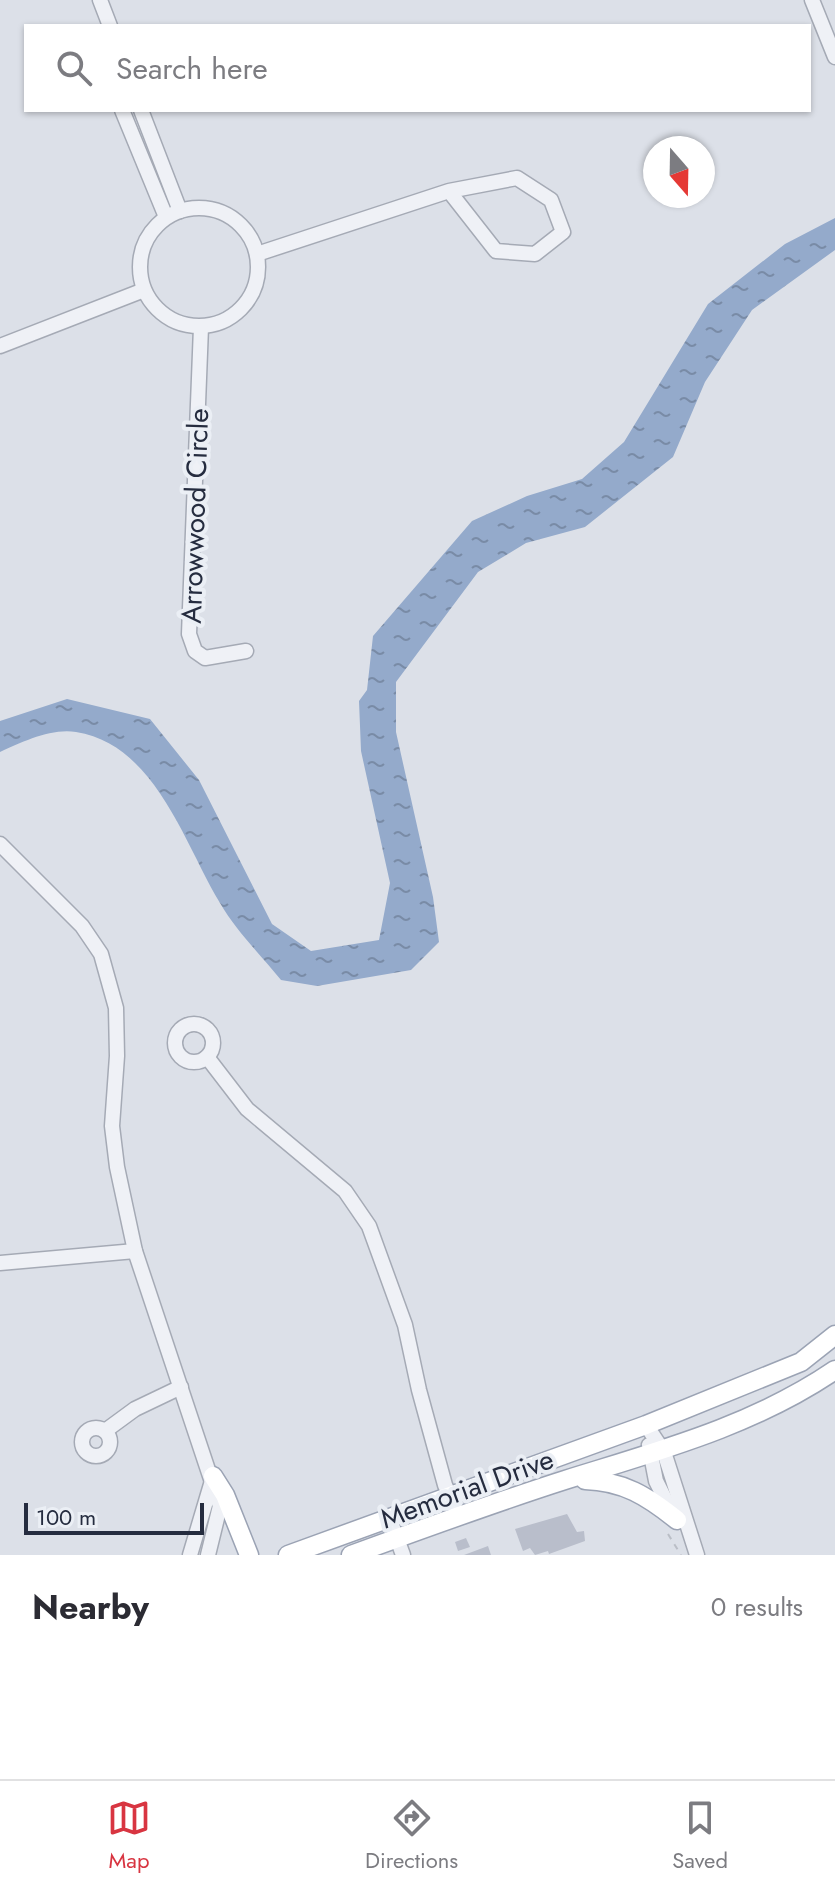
<!DOCTYPE html>
<html lang="en">
<head>
<meta charset="utf-8">
<style>
	:root { --surface:#fff; --page:#f2f2f3; --text:#2b2b33; --muted:#7c7c81; --line:#e1e1e2; --accent:#d83541 }
	body { margin:0; font-family:Jost,sans-serif; background:var(--page); color:var(--text) }
	.compass { position:absolute; left:643px; top:136px; width:72px; height:72px; border-radius:50%; background:var(--surface); box-shadow:0 2px 6px #0004; rotate:160deg }
	.scale { position:absolute; left:24px; bottom:20px; width:180px; box-sizing:border-box; padding-left:8px; border:4px solid #252c3f; border-top:0; font-size:22px; line-height:28px; white-space:nowrap; color:#252c3f; -webkit-text-stroke:6px #ebeff5; paint-order:stroke }
	.list { margin:0; padding:0; list-style:none }
	h2 { display:flex; justify-content:space-between; align-items:center; height:104px; margin:0; padding:0 32px; font-size:34px }
	h2 small { font-size:26px; font-weight:400; color:var(--muted) }
	.icon { flex:none; width:44px; height:44px; fill:none; stroke:currentColor; stroke-width:2; stroke-linecap:round; stroke-linejoin:round }
	.map { position:relative; flex:none; width:835px; height:1555px; overflow:hidden }
	.search { position:absolute; background:var(--surface); box-shadow:0 2px 6px #0004; left:24px; right:24px; top:24px; height:88px; display:flex; align-items:center; gap:20px; box-sizing:border-box; padding:0 28px; border-radius:0px; color:var(--muted); font-size:30px }
	.sheet { height:224px; background:var(--surface) }
	nav { display:flex; justify-content:space-around; align-items:center; box-sizing:border-box; height:112px; border-top:2px solid var(--line); background:var(--surface); font-size:22px; color:var(--muted) }
	nav a { display:grid; justify-items:center; gap:4px }
	nav .on { color:var(--accent) }
	.map>svg:first-child { display:block }
</style>
</head>
<body>
<div class="map">
<svg width="835" height="1555" viewBox="0 0 835 1555">
	<defs>
		<pattern id="water-ripples" width="26" height="14" patternUnits="userSpaceOnUse" patternTransform="scale(2)"><rect width="26" height="14" fill="#94aacb"/><path d="M2 4q2-2 4 0t4 0M15 11q2-2 4 0t4 0" fill="none" stroke="#798ba6"/></pattern>
	</defs>
	<rect width="100%" height="100%" fill="#dce0e8"/>
	<path fill="url(#water-ripples)" d="M835,218V250L752,310L705,382L673,457L585,527L526,543L478,572L396,682V732L433,897L439,942L411,970L317,986L281,980C261,955 236,931 220,903C185,845 155,744 76,732C51,728 22,742 0,752V721L67,699L150,719L199,780L272,924L311,951L379,940L390,883L361,751L359,701L367,690L373,636L472,521L527,496L582,479L624,442L708,304L785,244Z"/>
	<g fill="#b9becb">
		<path d="M567,1514L577,1532L584,1531L585,1541L549,1554L548,1551L535,1555L530,1548L523,1551L515,1529Z"/>
		<path d="M466,1538L470,1547L458,1551L455,1542Z"/>
		<path d="M488,1546L491,1555H464Z"/>
	</g>
	<g fill="none" stroke-linecap="round" stroke-linejoin="round">
		<g stroke="#a5aab5" stroke-width="17">
			<g id="minor">
				<path d="M100,0L110,26"/>
				<path d="M812,0L835,57"/>
				<path d="M122,110L166,217"/>
				<path d="M141,110L180,211"/>
				<circle cx="199" cy="267" r="59"/>
				<path d="M257,254L449,191L496,251L535,254L563,232L551,200L517,178L449,191"/>
				<path d="M201,327L189,634L195,651L205,658L246,651"/>
				<path d="M0,346L144,290"/>
				<path d="M0,844L82,926L101,954L116,1008L117,1056L112,1126L117,1167L135,1251L220,1506L208,1555"/>
				<circle cx="194" cy="1043" r="19"/>
				<path d="M207,1057L247,1109L345,1191L369,1226L405,1325L419,1390L445,1485L459,1517"/>
				<path d="M0,1263L135,1251"/>
				<path d="M646,1425L664,1452L697,1555"/>
				<circle cx="96" cy="1442" r="14"/>
				<path d="M105,1431L135,1409L181,1387"/>
				<path d="M649,1445L656,1481L673,1515"/>
				<path d="M389,1517L403,1555"/>
				<path d="M190,1555L212,1481"/>
			</g>
		</g>
		<g stroke="#9ba3b4" stroke-width="21">
			<g id="major">
				<path d="M213,1476L225,1495L249,1555"/>
				<path d="M585,1480C623,1481 647,1496 677,1520"/>
				<path d="M288,1555L646,1425L801,1362L835,1335"/>
				<path d="M351,1555C422,1529 493,1503 565,1480C658,1451 753,1426 835,1370"/>
			</g>
		</g>
		<path stroke="#babec6" stroke-width="2" stroke-dasharray="6 6" stroke-linecap="butt" d="M668,1534L681,1555"/>
		<use href="#minor" stroke="#eff1f6" stroke-width="14"/>
		<use href="#major" stroke="#fff" stroke-width="18"/>
	</g>
	<g text-anchor="middle" dominant-baseline="central" stroke-width="8" stroke-linejoin="round" paint-order="stroke">
		<g font-size="28" fill="#252c3f" stroke="#ebeff5">
			<text transform="translate(195 516) rotate(-88)">Arrowwood Circle</text>
			<text transform="translate(467 1489) rotate(-20)">Memorial Drive</text>
		</g>
	</g>
</svg>
<svg class="compass" viewBox="-18 -18 36 36"><path d="M0-13l5 13h-10z" fill="#e53935"/><path d="M0 13l5-13h-10z" fill="#7c7c81"/></svg>
<div class="scale">100 m</div>
<div class="search"><svg class="icon" aria-label="search" viewBox="0 0 24 24"><circle cx="10" cy="10" r="6"/><path d="M15 15l6 6"/></svg>Search here</div>
</div>
<section class="sheet">
<h2>Nearby<small>0 results</small></h2>
<ul class="list">
</ul>
</section>
<nav>
<a class="on"><svg class="icon" aria-label="map" viewBox="0 0 24 24"><path d="M3 6l6-2 6 2 6-2v14l-6 2-6-2-6 2zM9 4v14M15 6v14"/></svg>Map</a>
<a><svg class="icon" aria-label="directions" viewBox="0 0 24 24"><path d="M12 3l9 9-9 9-9-9zM9 14v-3h6M13 9l2 2-2 2"/></svg>Directions</a>
<a><svg class="icon" aria-label="saved" viewBox="0 0 24 24"><path d="M7 4h10v16l-5-4-5 4z"/></svg>Saved</a>
</nav>
</body>
</html>
